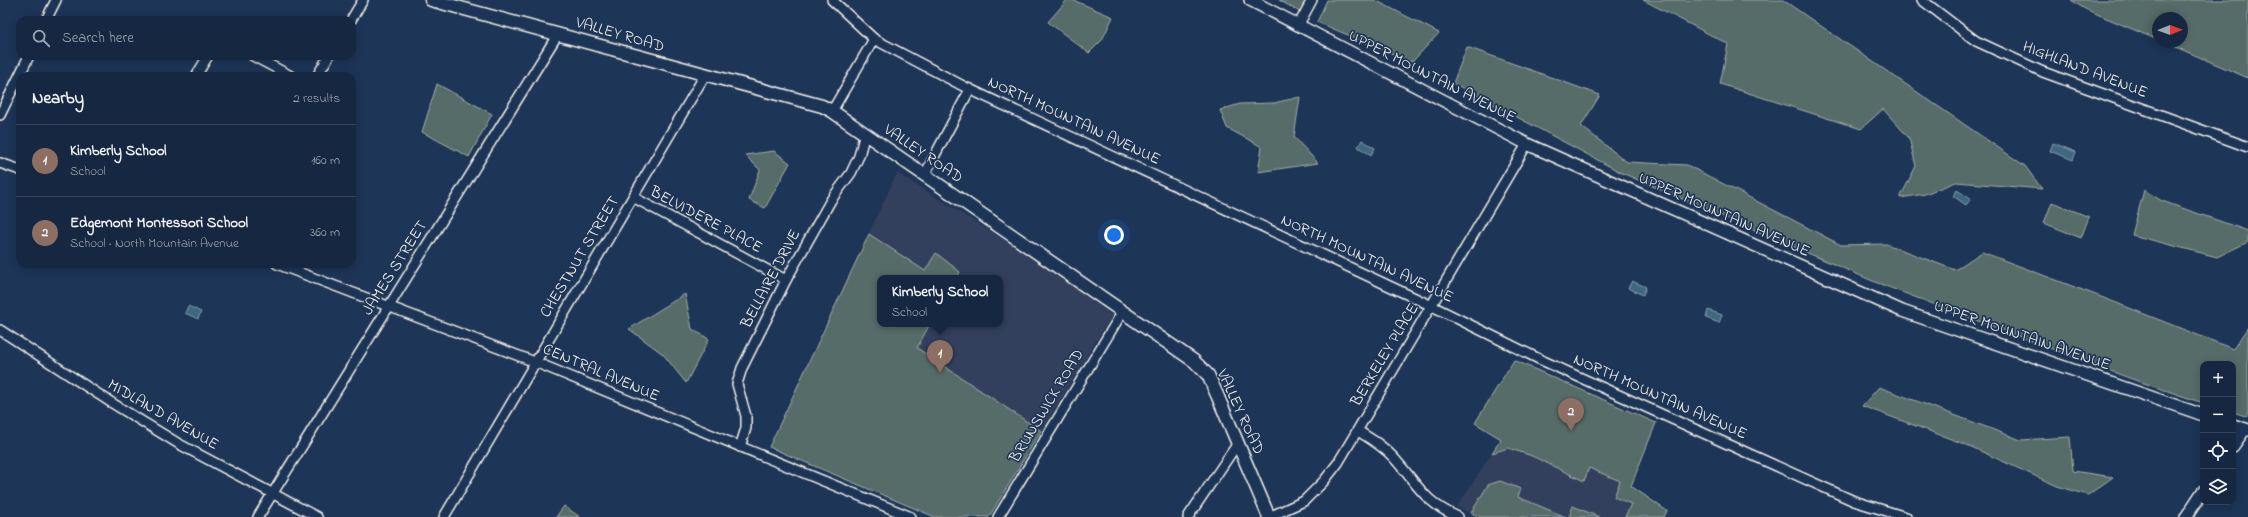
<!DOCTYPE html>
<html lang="en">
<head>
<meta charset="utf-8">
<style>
	:root { --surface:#162841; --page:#23344c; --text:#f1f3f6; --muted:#9ea6b1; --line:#35445a; --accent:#db2777 }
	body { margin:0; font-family:"Indie Flower",sans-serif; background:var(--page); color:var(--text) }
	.controls { position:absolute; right:12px; bottom:12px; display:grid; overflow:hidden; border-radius:8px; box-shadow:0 2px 10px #0003 }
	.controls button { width:36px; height:36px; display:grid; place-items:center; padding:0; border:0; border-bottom:1px solid var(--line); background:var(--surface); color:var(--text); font:20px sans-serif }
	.compass { position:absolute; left:2152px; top:12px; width:36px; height:36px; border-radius:50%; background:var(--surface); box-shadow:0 2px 10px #0003; rotate:89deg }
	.you { position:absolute; left:1114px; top:235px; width:14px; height:14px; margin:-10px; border:3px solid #fff; border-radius:50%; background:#1a73e8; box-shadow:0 0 0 6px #1a73e833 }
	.badge { display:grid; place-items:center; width:26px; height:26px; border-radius:50%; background:var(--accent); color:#fff; font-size:13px; font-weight:700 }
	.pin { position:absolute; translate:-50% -33px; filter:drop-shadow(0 1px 2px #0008) }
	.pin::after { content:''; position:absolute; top:21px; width:14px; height:12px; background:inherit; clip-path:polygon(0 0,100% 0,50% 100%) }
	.popup { position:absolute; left:877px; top:275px; width:126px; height:52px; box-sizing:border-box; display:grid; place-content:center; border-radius:8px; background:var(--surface); filter:drop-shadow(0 1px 3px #0005); font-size:13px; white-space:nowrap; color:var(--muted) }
	.popup b { font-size:15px; color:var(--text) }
	.popup::after { content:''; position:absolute; left:50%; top:100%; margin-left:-8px; border:8px solid transparent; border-top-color:var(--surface) }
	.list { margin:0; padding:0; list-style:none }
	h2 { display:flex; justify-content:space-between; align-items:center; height:52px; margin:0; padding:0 16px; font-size:17px }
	h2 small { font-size:13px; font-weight:400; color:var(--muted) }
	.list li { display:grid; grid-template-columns:26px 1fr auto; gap:12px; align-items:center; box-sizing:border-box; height:72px; padding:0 16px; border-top:1px solid var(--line) }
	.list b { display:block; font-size:15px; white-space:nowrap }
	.list p { margin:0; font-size:13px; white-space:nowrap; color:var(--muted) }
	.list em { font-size:13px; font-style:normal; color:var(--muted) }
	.icon { flex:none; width:22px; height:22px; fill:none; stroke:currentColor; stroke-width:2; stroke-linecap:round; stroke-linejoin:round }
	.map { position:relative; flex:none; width:2248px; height:517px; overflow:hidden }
	.search { position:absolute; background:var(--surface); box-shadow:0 2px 10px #0003; left:16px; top:16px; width:340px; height:44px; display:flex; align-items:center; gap:10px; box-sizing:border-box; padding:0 14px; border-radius:12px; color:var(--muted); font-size:15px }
	.panel { position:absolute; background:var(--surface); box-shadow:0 2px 10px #0003; left:16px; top:72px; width:340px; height:196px; border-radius:12px }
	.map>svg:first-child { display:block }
</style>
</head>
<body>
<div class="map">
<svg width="2248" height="517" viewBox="0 0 2248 517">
	<rect width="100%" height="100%" fill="#1d3557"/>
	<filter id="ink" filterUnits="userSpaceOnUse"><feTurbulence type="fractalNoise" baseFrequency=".025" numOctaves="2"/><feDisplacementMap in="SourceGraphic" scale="8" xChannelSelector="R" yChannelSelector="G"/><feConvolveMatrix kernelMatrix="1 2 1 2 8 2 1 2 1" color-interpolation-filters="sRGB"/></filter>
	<g filter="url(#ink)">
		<g fill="#31415d" fill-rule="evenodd">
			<path d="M897,173L1036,260L1112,315L989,517H935L769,447ZM880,278H1000V324H880Z"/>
			<path d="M1514,360L1656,423L1631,486L1667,511L1664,517H1481L1457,507L1501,439L1475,423Z"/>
		</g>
		<g fill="#566c68" stroke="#a5aea8">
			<path d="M1067,0H1073L1113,17L1102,40L1089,53L1048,22Z"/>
			<path d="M1279,0H1310L1303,14Z"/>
			<path d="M1327,0H1375L1439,33L1412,62L1317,22Z"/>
			<path d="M1643,0H1783L2025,166L2042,189L1956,182L1925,194L1900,198L1916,166L1909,138L1883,109L1861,129L1720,84L1728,44Z"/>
			<path d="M2071,0H2248V78L2164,42H2182V18H2158V40L2085,9Z"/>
			<path d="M1467,47L1600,95L1581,126L1627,162L1687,165L1841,245L1886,244L1955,270L1982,252L2109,300L2233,349L2248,327V417L2233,412V364H2203V403L2129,378L1875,282L1622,173L1453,83Z"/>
			<path d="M437,84L492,114L469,157L422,132Z"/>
			<path d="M1300,97L1294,137L1318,163L1258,172L1262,147L1227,128L1220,110L1240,104L1274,103Z"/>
			<path d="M774,151L790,163L765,208L749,200L760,170L745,155Z"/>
			<path d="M2144,190L2162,201L2248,231V242L2217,257L2132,235Z"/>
			<path d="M2052,202L2089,217L2081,238L2044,223Z"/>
			<path d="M869,234L925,271L936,253L960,272L957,278H880V324H930L917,348L1041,431L989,517H935L769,447Z"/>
			<path d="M685,294L692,329L709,339L686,383L663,354L629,329Z"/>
			<path d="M1514,360L1656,423L1631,486L1667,511L1664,517H1625L1631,504L1614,497L1620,481L1589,468L1584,481L1532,456L1508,448L1492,453L1501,439L1475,423Z"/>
			<path d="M1879,387L2021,440L2070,437L2073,471L2113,477L2088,495L2057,486L1967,445L1862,406Z"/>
			<path d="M1500,481L1521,489L1518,497L1566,517H1481L1471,513L1488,485Z"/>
			<path d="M564,506L580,517H556Z"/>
			<path d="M1573,506L1599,517H1569Z"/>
		</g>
		<g fill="#3c6880" stroke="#869faa">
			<path d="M1362,140L1375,148L1371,155L1358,147Z"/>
			<path d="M2053,143L2076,152L2073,160L2050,151Z"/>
			<path d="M1957,190L1971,199L1966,205L1953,196Z"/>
			<path d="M1632,281L1646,287L1643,295L1628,288Z"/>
			<path d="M188,306L201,312L198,319L185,313Z"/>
			<path d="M1708,310L1722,315L1719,323L1706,318Z"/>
		</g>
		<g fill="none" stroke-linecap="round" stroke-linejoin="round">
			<g stroke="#f4f1e8" stroke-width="12">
				<g id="minor">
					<path d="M832,0L874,39L965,87L1432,306L1539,359L1854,501L1906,517"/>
					<path d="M1922,0L1976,41L2043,72L2248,147"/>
					<path d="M46,20L56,0"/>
					<path d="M351,20L363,0"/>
					<path d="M1298,26L1312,0"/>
					<path d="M253,56L291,76"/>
					<path d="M196,76L208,56"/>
					<path d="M317,76L329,56"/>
					<path d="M832,111L874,39"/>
					<path d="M0,115L29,56"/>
					<path d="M0,163L20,170"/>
					<path d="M925,174L970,89"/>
					<path d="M633,197L786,280"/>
					<path d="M277,264L535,362L911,517"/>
					<path d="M0,330L112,403L179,444L317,517"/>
					<path d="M1358,431C1371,439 1383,446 1393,457C1417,483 1423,502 1458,517"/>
					<path d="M740,447L746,428V416L737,384L742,368L786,280L831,200L851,173L859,156L865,133"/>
					<path d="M258,517L558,34"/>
					<path d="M444,517L705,75"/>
					<path d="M998,517L1123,311"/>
					<path d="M1188,517L1238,443"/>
					<path d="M1269,517L1304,501L1324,481L1338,463L1527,144"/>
				</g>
			</g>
			<g stroke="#f4f1e8" stroke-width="14">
				<g id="tertiary">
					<path d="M1250,0L1527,144L1902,311L2203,415"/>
					<path d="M2233,425L2248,430"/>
					<path d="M2233,446L2245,429"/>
					<path d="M2186,517L2203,491"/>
				</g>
			</g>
			<g stroke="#f4f1e8" stroke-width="15">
				<path id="secondary" d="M431,0L822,106L832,111L1194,361L1208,375L1218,397L1269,517"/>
			</g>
			<use href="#minor" stroke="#1d3557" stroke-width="9"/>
			<use href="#tertiary" stroke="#1d3557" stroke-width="11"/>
			<use href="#secondary" stroke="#1d3557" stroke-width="12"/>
		</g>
	</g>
	<g text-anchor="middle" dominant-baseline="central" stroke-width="3.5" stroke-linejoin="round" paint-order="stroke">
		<g font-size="16" fill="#f4f1e8" stroke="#1d3557">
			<text transform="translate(620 35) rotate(16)">VALLEY ROAD</text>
			<text transform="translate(2085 70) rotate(21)">HIGHLAND AVENUE</text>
			<text transform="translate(1432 77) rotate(27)">UPPER MOUNTAIN AVENUE</text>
			<text transform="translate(1074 121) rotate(25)">NORTH MOUNTAIN AVENUE</text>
			<text transform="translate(923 154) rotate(34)">VALLEY ROAD</text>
			<text transform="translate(1724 215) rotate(24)">UPPER MOUNTAIN AVENUE</text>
			<text transform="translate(706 220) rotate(28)">BELVIDERE PLACE</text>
			<text transform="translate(580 257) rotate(-59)">CHESTNUT STREET</text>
			<text transform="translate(1367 259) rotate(25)">NORTH MOUNTAIN AVENUE</text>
			<text transform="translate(395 268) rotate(-58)">JAMES STREET</text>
			<text transform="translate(771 279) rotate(-62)">BELLAIRE DRIVE</text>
			<text transform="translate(2022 336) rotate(19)">UPPER MOUNTAIN AVENUE</text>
			<text transform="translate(1385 355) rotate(-59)">BERKELEY PLACE</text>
			<text transform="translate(601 373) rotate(23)">CENTRAL AVENUE</text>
			<text transform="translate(1660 397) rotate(24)">NORTH MOUNTAIN AVENUE</text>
			<text transform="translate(1047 406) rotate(-59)">BRUNSWICK ROAD</text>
			<text transform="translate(1240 412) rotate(65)">VALLEY ROAD</text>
			<text transform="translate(163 415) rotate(30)">MIDLAND AVENUE</text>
		</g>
	</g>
</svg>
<div class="controls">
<button>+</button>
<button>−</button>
<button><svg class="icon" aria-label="locate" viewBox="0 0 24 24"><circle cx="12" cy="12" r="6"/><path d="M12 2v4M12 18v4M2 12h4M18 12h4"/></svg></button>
<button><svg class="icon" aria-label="layers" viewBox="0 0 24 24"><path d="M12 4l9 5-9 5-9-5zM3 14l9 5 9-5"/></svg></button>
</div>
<svg class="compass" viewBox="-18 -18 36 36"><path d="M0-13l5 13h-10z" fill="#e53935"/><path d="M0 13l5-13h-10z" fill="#9ea6b1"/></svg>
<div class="you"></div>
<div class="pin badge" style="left:940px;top:373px;background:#8d6e63">1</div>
<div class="popup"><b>Kimberly School</b>School</div>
<div class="pin badge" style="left:1571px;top:431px;background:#8d6e63">2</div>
<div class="search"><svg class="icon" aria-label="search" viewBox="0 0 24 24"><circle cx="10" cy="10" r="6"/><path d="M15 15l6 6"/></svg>Search here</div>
<section class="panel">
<h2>Nearby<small>2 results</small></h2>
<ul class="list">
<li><span class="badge" style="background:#8d6e63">1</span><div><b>Kimberly School</b><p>School</p></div><em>160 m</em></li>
<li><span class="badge" style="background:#8d6e63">2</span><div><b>Edgemont Montessori School</b><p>School · North Mountain Avenue</p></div><em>360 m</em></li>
</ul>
</section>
</div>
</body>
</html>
